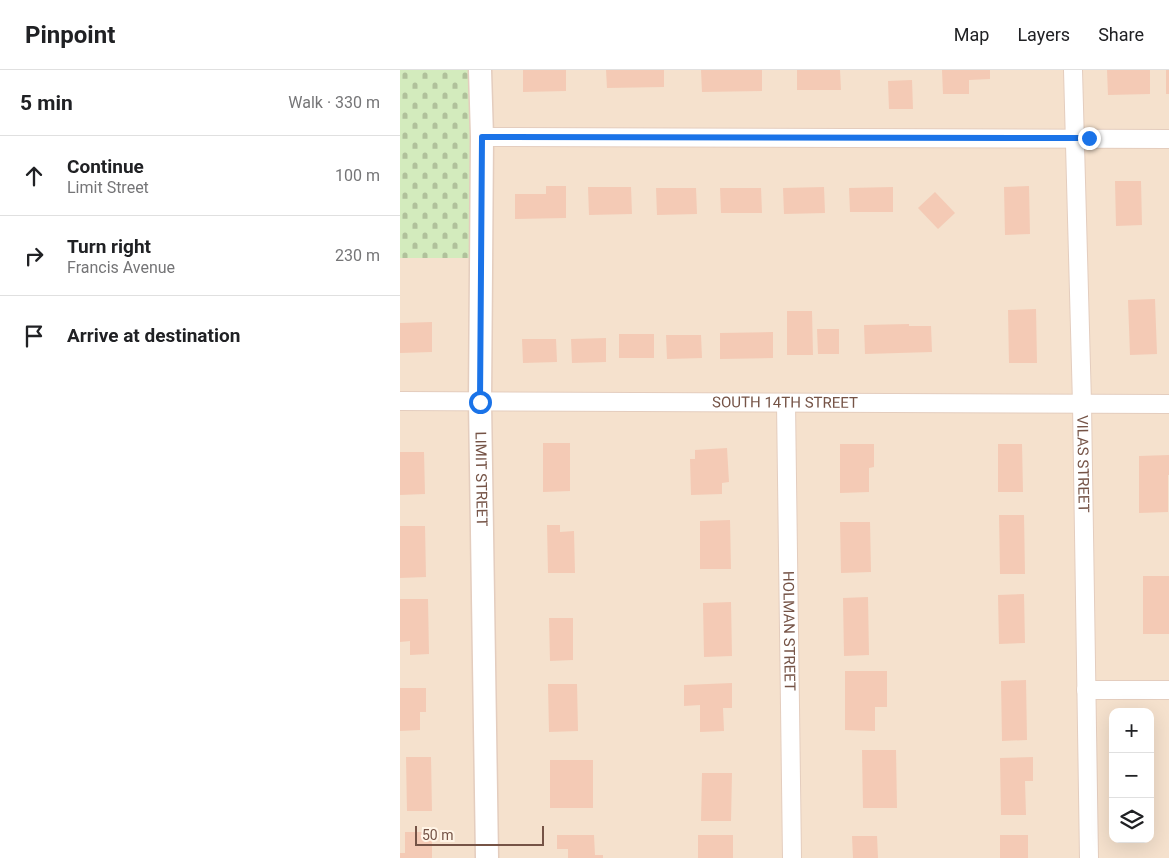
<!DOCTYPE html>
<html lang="en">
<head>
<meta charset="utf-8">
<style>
	:root { --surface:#fff; --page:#f6f6f6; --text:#202124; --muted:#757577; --line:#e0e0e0 }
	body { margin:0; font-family:Roboto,sans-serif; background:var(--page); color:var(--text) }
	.controls { position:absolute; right:15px; bottom:15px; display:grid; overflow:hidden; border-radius:10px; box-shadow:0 5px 20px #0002 }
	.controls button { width:45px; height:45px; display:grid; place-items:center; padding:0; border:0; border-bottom:1px solid var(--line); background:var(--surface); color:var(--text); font:25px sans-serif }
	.scale { position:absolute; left:15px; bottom:12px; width:129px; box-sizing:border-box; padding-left:5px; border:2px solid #755346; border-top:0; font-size:14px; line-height:18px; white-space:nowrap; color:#755346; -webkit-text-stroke:4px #fff4e6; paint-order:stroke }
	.stop { position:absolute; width:15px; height:15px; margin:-11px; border:4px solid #1a73e8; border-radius:50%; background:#fff }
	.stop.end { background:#1a73e8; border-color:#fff; box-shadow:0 1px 5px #0008 }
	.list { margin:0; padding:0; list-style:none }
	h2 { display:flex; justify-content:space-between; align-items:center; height:65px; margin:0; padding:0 20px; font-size:21px }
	h2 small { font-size:16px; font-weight:400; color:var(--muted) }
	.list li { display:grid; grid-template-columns:32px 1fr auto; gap:15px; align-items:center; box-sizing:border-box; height:80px; padding:0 20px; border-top:1px solid var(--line) }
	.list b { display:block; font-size:19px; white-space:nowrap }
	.list p { margin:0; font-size:16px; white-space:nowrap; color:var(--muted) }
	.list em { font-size:16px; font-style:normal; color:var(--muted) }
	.icon { flex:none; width:28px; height:28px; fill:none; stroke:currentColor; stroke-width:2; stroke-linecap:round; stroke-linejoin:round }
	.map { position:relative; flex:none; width:769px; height:788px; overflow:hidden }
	header { display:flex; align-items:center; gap:30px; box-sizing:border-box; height:70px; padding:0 25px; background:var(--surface); border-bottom:1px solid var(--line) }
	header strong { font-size:24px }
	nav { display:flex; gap:28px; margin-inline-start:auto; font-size:18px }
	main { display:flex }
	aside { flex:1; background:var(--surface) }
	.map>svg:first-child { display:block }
</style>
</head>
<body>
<header>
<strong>Pinpoint</strong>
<nav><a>Map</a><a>Layers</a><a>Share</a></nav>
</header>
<main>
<aside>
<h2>5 min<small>Walk · 330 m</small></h2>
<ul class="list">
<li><svg class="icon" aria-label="ahead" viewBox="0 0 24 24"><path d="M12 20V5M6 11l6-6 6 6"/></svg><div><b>Continue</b><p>Limit Street</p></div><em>100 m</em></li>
<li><svg class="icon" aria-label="right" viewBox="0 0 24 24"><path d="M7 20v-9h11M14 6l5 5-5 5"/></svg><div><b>Turn right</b><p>Francis Avenue</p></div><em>230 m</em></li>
<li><svg class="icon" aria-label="arrive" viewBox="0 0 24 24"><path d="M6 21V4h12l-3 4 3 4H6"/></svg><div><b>Arrive at destination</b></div></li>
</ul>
</aside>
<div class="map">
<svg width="769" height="788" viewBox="0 0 769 788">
	<defs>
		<pattern id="cemetery-stones" width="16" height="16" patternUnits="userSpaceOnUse" patternTransform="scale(1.25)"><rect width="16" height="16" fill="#d3ebbd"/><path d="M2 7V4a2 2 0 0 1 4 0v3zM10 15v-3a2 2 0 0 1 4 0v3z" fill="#b0c19b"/></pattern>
	</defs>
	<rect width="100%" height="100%" fill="#fdf0df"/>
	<path fill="#f5e1cd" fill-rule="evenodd" d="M80,0H769V788H0V188H82ZM713,642H750V769H713Z"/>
	<path fill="url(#cemetery-stones)" d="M0,0H80L82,188H0Z"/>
	<g fill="#f4cab5">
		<path d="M123,0H166V21L123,22Z"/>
		<path d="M206,0H264V17L207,18Z"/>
		<path d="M301,0H362V21L302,22Z"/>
		<path d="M397,0H440L441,20H397Z"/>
		<path d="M542,0H590V9L569,10V24H543Z"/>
		<path d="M707,0H750V24L708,25Z"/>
		<rect x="766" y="0" width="3" height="24"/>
		<path d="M512,10L513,39H489L488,11Z"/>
		<path d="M715,111H741L742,155L716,156Z"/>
		<path d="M146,116H166V148L115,149V124H146Z"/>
		<path d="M629,116L630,164L605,165L604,117Z"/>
		<path d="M188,117H231L232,144L189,145Z"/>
		<path d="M424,117L425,143L384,144L383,118Z"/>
		<path d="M493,117V142H450L449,118Z"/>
		<path d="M256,118H296L297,144L257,145Z"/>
		<path d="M320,118H361L362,143H321Z"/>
		<path d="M535,122L555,143L538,159L518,138Z"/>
		<path d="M755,229L757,284L730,285L728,230Z"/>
		<path d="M636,239L637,293H609L608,240Z"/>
		<path d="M387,241H412L413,285H387Z"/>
		<path d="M32,252V282L0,283V253Z"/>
		<path d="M509,254V256H531L532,282L465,284L464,255Z"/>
		<path d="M417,259H439V284H418Z"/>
		<path d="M373,262V288L320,289V263Z"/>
		<rect x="219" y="264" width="35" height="24"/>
		<path d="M266,265H301L302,288L267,289Z"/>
		<path d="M206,268V292L172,293L171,269Z"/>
		<path d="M122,269H156L157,292L123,293Z"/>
		<path d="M143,373H170V421L143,422Z"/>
		<path d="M440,374H474V397L469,398V422L440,423Z"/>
		<path d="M598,374H622L623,422H598Z"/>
		<path d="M327,378L329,412L322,413V424L291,425L290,389H295V380Z"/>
		<path d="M0,382H24L25,424L0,425Z"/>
		<path d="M769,385V405H768V442L739,443V386Z"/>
		<path d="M599,445H624L625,504H600Z"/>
		<path d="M330,450L331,499H300V451Z"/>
		<path d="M440,452H470L471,502L441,503Z"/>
		<path d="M147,455H160V462L174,461L175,503H148Z"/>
		<path d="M0,456H25L26,507L0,508Z"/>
		<rect x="743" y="506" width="26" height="58"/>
		<path d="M624,524L625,573L599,574L598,525Z"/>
		<path d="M468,527L469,585L444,586L443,528Z"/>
		<path d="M0,529H28L29,584L10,585V571L0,572Z"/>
		<path d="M331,532L332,586L304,587L303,533Z"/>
		<path d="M149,548H173V590L150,591Z"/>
		<path d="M445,601H487V637H475V661L445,660Z"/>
		<path d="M626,610L627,670L602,671L601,611Z"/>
		<path d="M332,613V638H323L324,661L300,662V635L284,636V615Z"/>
		<path d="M148,614H177L178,661L149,662Z"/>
		<path d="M0,618H26V642H20V660L0,661Z"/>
		<path d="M462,680H496L497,738H463Z"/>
		<path d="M6,687H31L32,741H7Z"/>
		<path d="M633,687V711H625L626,745H601L600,688Z"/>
		<rect x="150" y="690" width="43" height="48"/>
		<path d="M302,703H332L331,751H301Z"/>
		<path d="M5,762H32V788H0V783H5Z"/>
		<path d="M157,765H194L195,785H203V788H168V779H157Z"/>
		<rect x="298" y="765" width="35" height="23"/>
		<rect x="600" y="765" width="28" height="23"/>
		<path d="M452,766H477L478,788H453Z"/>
	</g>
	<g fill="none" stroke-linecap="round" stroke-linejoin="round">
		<g stroke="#e4cdbe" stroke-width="20">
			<g id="minor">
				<path id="s1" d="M673,0L682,334L689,788"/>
				<path d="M82,67L769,69"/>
				<path id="s2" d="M0,331L769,334"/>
				<path id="s3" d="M386,333L392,788"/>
				<path d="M686,620H769"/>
			</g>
		</g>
		<g stroke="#e4cdbe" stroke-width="25">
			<g id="tertiary">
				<path id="s4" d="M80,0L82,67L80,332L87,788"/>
			</g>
		</g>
		<use href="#minor" stroke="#fff" stroke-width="18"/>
		<use href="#tertiary" stroke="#fff" stroke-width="22"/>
	</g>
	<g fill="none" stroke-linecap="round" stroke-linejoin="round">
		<path stroke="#1a73e8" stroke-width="6" d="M80,332L82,67L689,68"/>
	</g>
	<g text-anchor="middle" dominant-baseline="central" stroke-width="4" stroke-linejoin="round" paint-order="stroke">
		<g font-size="15" fill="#755346" stroke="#fff4e6">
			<text stroke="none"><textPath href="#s2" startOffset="385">SOUTH 14TH STREET</textPath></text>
			<text stroke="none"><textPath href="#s1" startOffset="394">VILAS STREET</textPath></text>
			<text stroke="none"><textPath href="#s4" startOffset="409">LIMIT STREET</textPath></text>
			<text stroke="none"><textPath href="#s3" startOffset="228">HOLMAN STREET</textPath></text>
		</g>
	</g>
</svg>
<div class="controls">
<button>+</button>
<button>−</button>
<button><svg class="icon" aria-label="layers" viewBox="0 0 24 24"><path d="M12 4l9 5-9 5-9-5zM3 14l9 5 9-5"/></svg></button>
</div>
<div class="scale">50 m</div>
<div class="stop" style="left:80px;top:332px"></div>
<div class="stop end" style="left:689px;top:68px"></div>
</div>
</main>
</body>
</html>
